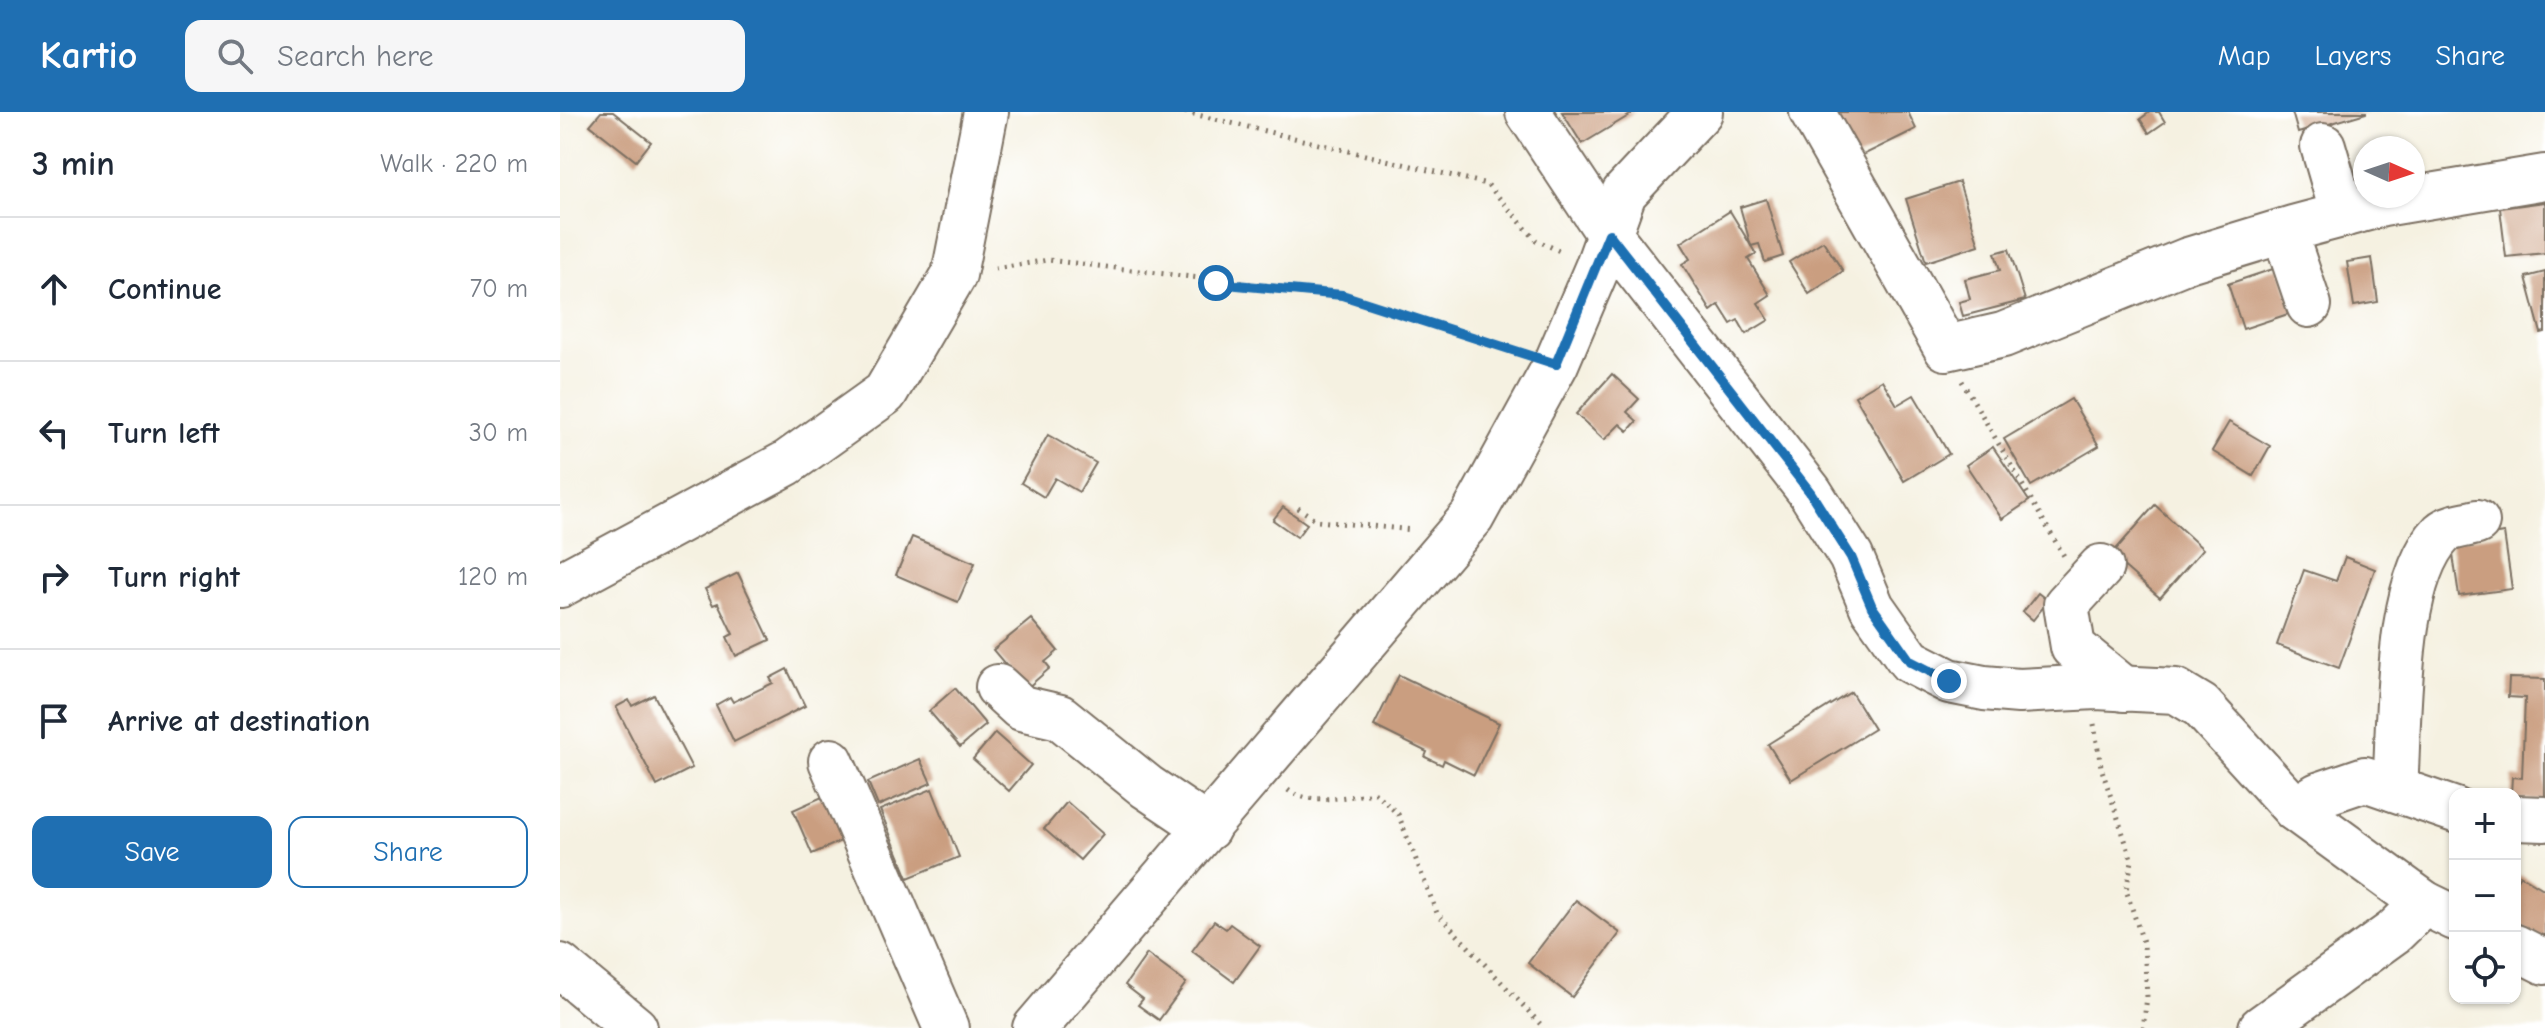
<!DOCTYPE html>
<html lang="en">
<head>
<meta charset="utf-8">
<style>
	:root { --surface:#fff; --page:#f6f6f7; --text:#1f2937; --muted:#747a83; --line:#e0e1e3; --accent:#1f6fb2 }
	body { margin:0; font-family:"Comic Neue",sans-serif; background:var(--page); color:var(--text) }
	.controls { position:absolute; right:24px; bottom:24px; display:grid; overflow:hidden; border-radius:16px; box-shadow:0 2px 6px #0004 }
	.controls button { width:72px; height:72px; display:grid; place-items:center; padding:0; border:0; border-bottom:2px solid var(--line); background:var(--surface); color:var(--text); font:40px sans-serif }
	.compass { position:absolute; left:1793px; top:24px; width:72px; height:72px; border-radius:50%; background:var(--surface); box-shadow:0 2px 6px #0004; rotate:93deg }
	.stop { position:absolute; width:24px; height:24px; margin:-18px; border:6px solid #1f6fb2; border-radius:50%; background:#fff }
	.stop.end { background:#1f6fb2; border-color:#fff; box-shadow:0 2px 8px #0008 }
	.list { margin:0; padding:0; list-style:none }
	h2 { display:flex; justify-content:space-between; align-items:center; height:104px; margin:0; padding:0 32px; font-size:34px }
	h2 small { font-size:26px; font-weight:400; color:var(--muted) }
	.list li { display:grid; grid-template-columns:52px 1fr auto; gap:24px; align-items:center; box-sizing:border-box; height:144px; padding:0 32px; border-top:2px solid var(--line) }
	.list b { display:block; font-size:30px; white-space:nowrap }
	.list em { font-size:26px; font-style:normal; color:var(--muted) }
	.actions { display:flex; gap:16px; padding:24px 32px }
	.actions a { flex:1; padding:18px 0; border:2px solid var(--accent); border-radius:16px; text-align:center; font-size:28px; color:var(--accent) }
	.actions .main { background:var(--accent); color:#fff }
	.icon { flex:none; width:44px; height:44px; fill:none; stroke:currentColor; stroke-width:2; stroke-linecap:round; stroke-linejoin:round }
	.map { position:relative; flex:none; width:1985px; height:916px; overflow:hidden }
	header { display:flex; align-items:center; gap:48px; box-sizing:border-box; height:112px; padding:0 40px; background:var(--accent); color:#fff }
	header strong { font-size:38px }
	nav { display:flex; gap:44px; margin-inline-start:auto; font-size:28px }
	.search { width:560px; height:72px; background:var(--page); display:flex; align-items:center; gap:20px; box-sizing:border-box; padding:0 28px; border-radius:16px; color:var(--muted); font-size:30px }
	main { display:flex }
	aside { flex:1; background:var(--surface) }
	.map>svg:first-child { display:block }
</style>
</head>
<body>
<header>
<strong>Kartio</strong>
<div class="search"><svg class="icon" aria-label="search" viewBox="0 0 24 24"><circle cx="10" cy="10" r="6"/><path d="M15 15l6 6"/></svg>Search here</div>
<nav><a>Map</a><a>Layers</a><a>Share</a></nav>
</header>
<main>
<aside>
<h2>3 min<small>Walk · 220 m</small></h2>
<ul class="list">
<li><svg class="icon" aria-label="ahead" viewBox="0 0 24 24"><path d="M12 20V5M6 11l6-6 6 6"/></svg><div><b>Continue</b></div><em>70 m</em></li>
<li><svg class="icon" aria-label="left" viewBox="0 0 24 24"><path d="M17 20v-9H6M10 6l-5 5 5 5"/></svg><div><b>Turn left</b></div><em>30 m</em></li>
<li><svg class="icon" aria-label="right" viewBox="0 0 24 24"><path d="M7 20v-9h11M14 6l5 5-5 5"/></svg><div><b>Turn right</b></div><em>120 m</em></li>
<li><svg class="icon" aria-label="arrive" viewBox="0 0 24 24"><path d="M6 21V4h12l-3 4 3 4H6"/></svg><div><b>Arrive at destination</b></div></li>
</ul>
<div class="actions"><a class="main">Save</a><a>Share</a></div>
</aside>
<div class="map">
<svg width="1985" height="916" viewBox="0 0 1985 916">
	<rect width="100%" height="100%" fill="#fff"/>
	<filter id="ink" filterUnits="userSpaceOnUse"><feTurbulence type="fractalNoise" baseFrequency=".0125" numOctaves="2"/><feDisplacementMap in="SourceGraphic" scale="16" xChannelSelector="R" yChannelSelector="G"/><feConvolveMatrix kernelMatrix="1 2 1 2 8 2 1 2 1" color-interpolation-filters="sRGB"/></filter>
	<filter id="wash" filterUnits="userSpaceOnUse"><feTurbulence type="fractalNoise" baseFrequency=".006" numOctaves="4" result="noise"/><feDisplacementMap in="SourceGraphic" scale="32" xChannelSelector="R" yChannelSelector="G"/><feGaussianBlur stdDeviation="1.8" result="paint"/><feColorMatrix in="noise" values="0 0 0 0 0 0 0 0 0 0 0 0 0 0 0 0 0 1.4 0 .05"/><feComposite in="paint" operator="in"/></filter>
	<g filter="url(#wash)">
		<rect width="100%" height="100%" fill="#f5f1e1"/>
		<g id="blocks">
			<g fill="#ca9e80">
				<path d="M41,0H53L91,30L76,49L30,13Z"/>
				<path d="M1002,0H1075L1022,32Z"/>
				<path d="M1263,0H1348L1356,17L1289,50Z"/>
				<path d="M1590,0H1599L1605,10L1589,21L1580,7Z"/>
				<path d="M1732,0H1806V1L1738,21Z"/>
				<path d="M1399,70L1419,133L1366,150L1346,87Z"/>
				<path d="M1206,87L1223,144L1205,150L1199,132L1191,134L1180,95Z"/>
				<path d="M1985,90V141L1946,145L1940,96Z"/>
				<path d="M1170,99L1196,142L1188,147L1210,183L1198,191L1209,208L1186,222L1178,208L1171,212L1159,193L1151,199L1122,152L1130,147L1120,131Z"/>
				<path d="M1263,129L1283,159L1249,182L1229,150Z"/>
				<path d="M1449,137L1465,188L1403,204L1399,190L1410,187L1405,167L1440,158L1435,141Z"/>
				<path d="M1812,146L1818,190L1794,194L1787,150Z"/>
				<path d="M1719,155L1734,200L1683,217L1668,172Z"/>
				<path d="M1985,160V220L1981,221L1966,165Z"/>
				<path d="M1052,262L1079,287L1067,300L1077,309L1068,319L1060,312L1044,328L1016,302Z"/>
				<path d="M1322,268L1337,293L1354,283L1389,342L1344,369L1295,284Z"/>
				<path d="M1511,287L1539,334L1471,374L1444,327Z"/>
				<path d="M1669,310L1710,334L1693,364L1652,339Z"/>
				<path d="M488,323L536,351L519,380L495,366L484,385L461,371Z"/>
				<path d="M1433,335L1469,389L1442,407L1406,353Z"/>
				<path d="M1595,393L1643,437L1600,486L1551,443Z"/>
				<path d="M723,395L747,412L737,425L713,408Z"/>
				<path d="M1944,421L1952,477L1899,484L1891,429Z"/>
				<path d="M352,425L415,451L398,490L336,463Z"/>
				<path d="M1785,445L1815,457L1779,556L1717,533L1744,458L1776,469Z"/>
				<path d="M178,461L210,528L176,544L167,525L173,522L158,491L153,493L145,477Z"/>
				<path d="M1478,481L1488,489L1473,508L1463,500Z"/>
				<path d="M471,507L498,539L485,550L490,556L466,577L433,538Z"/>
				<path d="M227,557L245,594L174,630L156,593L170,585L173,590L213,571L210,566Z"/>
				<path d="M839,563L939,611L914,663L884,648L882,653L865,645L867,640L814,614Z"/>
				<path d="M1949,566L1985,567V688L1955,687V682H1951L1952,665L1962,666L1965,586L1948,585Z"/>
				<path d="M395,576L426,613L400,635L369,599Z"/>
				<path d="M1291,580L1314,617L1231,668L1208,632Z"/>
				<path d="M94,583L132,656L97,674L56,595L69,588L72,594Z"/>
				<path d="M435,621L471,653L449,679L413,647Z"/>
				<path d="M360,647L371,671L318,694L308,670Z"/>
				<path d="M372,677L399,745L348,766L320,698Z"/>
				<path d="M271,681L290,725L252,742L233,698Z"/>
				<path d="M507,690L543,722L520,748L484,717Z"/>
				<path d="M1960,763L1985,778V828L1955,809V771Z"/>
				<path d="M1016,788L1060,821L1012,885L968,851Z"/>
				<path d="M654,809L666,817L670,812L700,834L674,870L632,839Z"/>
				<path d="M587,842L626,871L599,908L578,893L583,887L565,873Z"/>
			</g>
		</g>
	</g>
	<g filter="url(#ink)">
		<use href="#blocks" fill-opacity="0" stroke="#7c7062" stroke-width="2"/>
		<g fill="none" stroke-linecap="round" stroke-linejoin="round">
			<g stroke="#7c7062" stroke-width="48">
				<g id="minor">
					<path d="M968,0L1049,122L1250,380L1291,445L1312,495L1350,549L1389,569L1424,576L1459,579L1536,575L1616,579L1641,594L1735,697L1864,791L1895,806"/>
					<path d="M1252,0L1386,236L1443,223L1628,148L1733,116L1823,92L1985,65"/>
					<path d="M1763,34L1783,103"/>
					<path d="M1724,119L1749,193"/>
					<path d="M1541,455L1506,493L1513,535L1564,577"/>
					<path d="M0,473L227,351L325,281L394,163L426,0"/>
					<path d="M438,575L461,596L500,605L587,675L648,716"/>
					<path d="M271,649L386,916"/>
					<path d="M1835,677C1840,610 1834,470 1882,421C1890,414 1907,413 1917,410"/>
					<path d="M1735,697L1758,683L1805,667L1895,698"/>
					<path d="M1955,706L1985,707"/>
					<path d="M1955,835L1985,850"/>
					<path d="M0,854L75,916"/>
					<path d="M475,916L912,405L996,252L1037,156L1064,81L1140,0"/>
					<path d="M1701,916L1834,820L1864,791"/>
				</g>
			</g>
			<g stroke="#7c7062" stroke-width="5" stroke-dasharray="2 6" stroke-linecap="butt">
				<path d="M625,0L927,72L976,128L1004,141"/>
				<path d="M435,157L488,148L782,183L961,241"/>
				<path d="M1402,269L1504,444"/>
				<path d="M738,396L758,409L853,418"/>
				<path d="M1534,612L1541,655L1572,749L1566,778L1584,833L1587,885L1583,916"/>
				<path d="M728,678C748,694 790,684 815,681L838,702L877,801L984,916"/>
			</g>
			<use href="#minor" stroke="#fff" stroke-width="44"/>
		</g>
	</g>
	<g fill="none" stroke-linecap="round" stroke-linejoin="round" filter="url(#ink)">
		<path stroke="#1f6fb2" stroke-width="10" d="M656,171L782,183L996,252L1049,122L1250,380L1291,445L1312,495L1350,549L1389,569"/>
	</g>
</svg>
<div class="controls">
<button>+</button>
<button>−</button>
<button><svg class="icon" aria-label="locate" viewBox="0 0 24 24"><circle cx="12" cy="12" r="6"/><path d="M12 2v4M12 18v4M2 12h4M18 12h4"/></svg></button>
</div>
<svg class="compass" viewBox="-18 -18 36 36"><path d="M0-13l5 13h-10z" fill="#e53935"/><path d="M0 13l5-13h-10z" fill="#747a83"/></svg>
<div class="stop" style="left:656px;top:171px"></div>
<div class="stop end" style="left:1389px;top:569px"></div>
</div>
</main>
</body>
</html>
